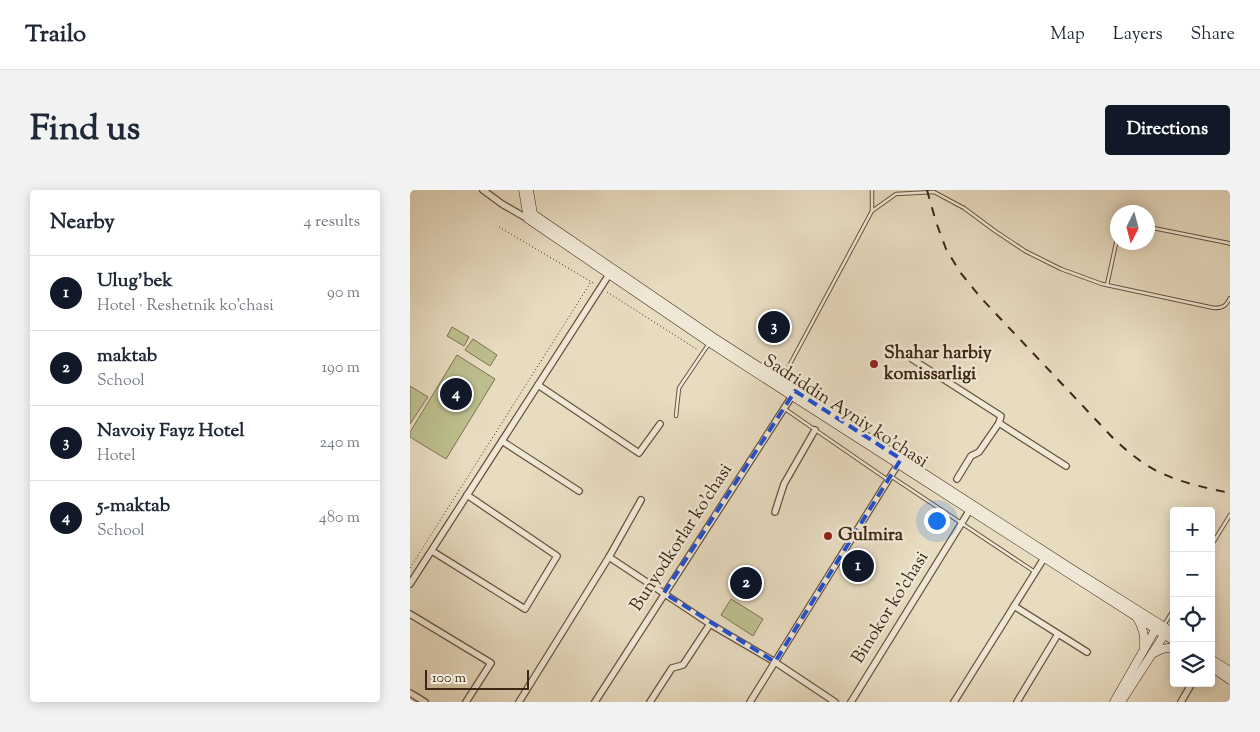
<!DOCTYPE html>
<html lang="en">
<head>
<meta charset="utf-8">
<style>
	:root { --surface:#fff; --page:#f2f2f3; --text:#1f2937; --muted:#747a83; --line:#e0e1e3; --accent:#111827 }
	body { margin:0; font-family:"Sorts Mill Goudy",serif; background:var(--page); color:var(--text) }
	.controls { position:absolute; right:15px; bottom:15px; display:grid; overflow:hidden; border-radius:5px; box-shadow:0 2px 12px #0003 }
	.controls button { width:45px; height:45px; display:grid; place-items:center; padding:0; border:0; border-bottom:1px solid var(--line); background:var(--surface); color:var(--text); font:25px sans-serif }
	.compass { position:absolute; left:700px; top:15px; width:45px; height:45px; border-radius:50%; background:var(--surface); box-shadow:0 2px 12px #0003; rotate:186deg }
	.scale { position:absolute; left:15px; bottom:12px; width:104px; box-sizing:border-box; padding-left:5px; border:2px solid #3d2614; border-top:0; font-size:14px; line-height:18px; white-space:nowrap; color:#3d2614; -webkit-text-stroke:4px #efe8d6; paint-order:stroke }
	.you { position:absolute; left:526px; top:330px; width:18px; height:18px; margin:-12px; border:4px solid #fff; border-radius:50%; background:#1a73e8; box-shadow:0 0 0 8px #1a73e833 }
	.badge { display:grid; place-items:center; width:32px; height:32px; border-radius:50%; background:var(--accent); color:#fff; font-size:16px; font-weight:700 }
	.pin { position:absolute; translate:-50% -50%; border:2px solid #fff; box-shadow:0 1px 5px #0006 }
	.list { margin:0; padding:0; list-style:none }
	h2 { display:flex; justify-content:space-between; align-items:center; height:65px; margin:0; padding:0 20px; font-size:21px }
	h2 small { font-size:16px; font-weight:400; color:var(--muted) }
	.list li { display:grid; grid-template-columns:32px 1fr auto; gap:15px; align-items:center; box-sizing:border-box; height:75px; padding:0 20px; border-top:1px solid var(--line) }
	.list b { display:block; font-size:19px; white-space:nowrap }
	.list p { margin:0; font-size:16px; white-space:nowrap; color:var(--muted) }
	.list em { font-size:16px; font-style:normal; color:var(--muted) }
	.icon { flex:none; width:28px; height:28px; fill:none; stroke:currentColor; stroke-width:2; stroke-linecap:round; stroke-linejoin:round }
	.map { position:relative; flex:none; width:820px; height:512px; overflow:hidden; border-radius:5px }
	header { display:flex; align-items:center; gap:30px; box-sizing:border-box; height:70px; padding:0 25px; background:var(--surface); border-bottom:1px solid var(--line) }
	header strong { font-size:24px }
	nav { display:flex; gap:28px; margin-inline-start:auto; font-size:18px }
	.intro { display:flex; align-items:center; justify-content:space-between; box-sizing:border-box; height:120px; padding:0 30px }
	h1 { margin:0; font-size:35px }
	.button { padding:12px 22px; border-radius:5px; background:var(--accent); color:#fff; font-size:18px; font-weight:700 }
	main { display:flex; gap:30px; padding:0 30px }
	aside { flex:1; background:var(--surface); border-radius:5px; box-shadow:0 2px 12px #0003 }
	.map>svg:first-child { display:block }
</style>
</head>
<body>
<header>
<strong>Trailo</strong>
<nav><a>Map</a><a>Layers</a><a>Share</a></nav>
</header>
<div class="intro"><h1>Find us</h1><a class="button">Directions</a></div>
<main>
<aside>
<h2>Nearby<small>4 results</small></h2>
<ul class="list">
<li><span class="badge">1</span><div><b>Ulug'bek</b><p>Hotel · Reshetnik ko'chasi</p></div><em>90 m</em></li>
<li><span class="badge">2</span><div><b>maktab</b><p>School</p></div><em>190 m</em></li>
<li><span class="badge">3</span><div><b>Navoiy Fayz Hotel</b><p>Hotel</p></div><em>240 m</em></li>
<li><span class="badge">4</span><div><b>5-maktab</b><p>School</p></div><em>480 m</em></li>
</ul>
</aside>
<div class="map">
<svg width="820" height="512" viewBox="0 0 820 512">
	<rect width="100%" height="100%" fill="#e7dbc0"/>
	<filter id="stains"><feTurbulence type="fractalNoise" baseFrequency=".004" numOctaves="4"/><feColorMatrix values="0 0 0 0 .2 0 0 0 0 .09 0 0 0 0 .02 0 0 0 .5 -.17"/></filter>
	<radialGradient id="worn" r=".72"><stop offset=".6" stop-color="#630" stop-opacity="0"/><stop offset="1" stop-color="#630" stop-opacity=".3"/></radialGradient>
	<g fill="#bdbe8d" stroke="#7d7250">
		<path d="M42,137L59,147L54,156L37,146Z"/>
		<path d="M63,149L87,165L80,176L55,160Z"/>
		<path d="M47,165L85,189L36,269L0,247V242Z"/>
		<path d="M0,196L18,207L0,234Z"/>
		<path d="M321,409L353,429L343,446L311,425Z"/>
	</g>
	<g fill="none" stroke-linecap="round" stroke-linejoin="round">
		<g stroke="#68533f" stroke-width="4.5">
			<g id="lane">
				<path d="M462,21V0"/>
				<path d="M738,37L818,53L820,54"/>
				<path d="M697,95L708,44"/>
				<path d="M372,189L462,21L486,4L524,2L554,18L585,41L615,61L651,79L692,94L804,118C813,118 816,116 820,108"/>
				<path d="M375,219L478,290"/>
				<path d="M266,226L269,198L298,155"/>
				<path d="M482,287L625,382"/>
				<path d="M801,356L820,325"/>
				<path d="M754,435L764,419"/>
			</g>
		</g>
		<g stroke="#68533f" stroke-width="8">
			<g id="street">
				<path d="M73,0L92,14L118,29"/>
				<path d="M502,169L591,226L589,233L569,262L561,266L547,289"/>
				<path d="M128,195L229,263L250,234"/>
				<path d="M589,233L656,276"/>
				<path d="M92,251L169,301"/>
				<path d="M365,322L374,294L405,240"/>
				<path d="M22,361L115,419L147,366L57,305"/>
				<path d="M199,367L300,434L365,472L425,512"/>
				<path d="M0,394L200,83"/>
				<path d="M604,416L677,462"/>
				<path d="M0,424L81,473L56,512"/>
				<path d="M0,503L15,512"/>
				<path d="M109,512L199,367L231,310"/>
				<path d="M185,512L384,203"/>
				<path d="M240,512L262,478L273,475L300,434"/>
				<path d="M340,512L490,271"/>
				<path d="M441,512L561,318"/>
				<path d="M544,512L636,365"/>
				<path d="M607,512L648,444"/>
				<path d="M771,512L782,493"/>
			</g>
		</g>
		<g stroke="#3d2614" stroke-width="9">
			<g id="secondary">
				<path d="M113,0L118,29L300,153L382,206L488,274L764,451"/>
				<path d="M119,0L123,24L303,147L659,377L764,443"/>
				<path d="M727,428C733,437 735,447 734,457"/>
				<path d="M742,464L752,459L764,457"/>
				<path d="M801,469L820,481"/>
				<path d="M801,477L820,490"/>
				<path d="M704,512L748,435"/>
				<path d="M711,512L756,442"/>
			</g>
		</g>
		<g stroke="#3d2614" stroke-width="1" stroke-dasharray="1 2.5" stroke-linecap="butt">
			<path d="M89,37L185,94"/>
			<path d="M197,102L288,160"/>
			<path d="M0,378L181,92"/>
		</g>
		<use href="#lane" stroke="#efe8d6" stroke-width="2.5"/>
		<use href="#street" stroke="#efe8d6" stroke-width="5.5"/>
		<use href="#secondary" stroke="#efe8d6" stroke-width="8"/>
		<path stroke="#3d2614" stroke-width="2" stroke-dasharray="9 9" stroke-linecap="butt" d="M517,0L526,32L536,59L550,82L571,108L703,248C717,261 732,274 749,282C772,293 796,298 820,303"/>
	</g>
	<path fill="none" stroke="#1d4ed8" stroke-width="4" stroke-dasharray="10 6" stroke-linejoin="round" d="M385,201L491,269L365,472L254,403Z"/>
	<g fill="#8f2418" stroke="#efe8d6" stroke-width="2">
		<circle cx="464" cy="174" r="5"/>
		<circle cx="418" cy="346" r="5"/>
	</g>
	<g text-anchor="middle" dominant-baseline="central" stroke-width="5" stroke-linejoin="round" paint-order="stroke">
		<g font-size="18" font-weight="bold" fill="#3d2614" stroke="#efe8d6" text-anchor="start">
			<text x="474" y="164">Shahar harbiy<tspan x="474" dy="21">komissarligi</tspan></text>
			<text x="428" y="346">Gulmira</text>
		</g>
		<g font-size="18" fill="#3d2614" stroke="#efe8d6">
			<text transform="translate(435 222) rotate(33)">Sadriddin Ayniy ko'chasi</text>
			<text transform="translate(272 348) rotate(-57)">Bunyodkorlar ko'chasi</text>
			<text transform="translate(481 418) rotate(-58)">Binokor ko'chasi</text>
		</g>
	</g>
	<rect width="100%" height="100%" filter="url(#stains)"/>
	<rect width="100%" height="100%" fill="url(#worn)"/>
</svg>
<div class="controls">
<button>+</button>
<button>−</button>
<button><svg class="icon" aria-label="locate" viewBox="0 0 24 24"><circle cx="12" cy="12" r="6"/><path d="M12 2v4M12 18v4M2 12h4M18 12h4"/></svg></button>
<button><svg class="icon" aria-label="layers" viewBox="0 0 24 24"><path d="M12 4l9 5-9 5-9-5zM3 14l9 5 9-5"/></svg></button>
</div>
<svg class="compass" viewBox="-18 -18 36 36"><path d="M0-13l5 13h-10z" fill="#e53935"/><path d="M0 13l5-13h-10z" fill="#747a83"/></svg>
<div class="scale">100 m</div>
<div class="you"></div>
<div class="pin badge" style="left:448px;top:376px">1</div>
<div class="pin badge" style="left:336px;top:393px">2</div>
<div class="pin badge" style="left:364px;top:137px">3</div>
<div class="pin badge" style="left:46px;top:204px">4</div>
</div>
</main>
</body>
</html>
